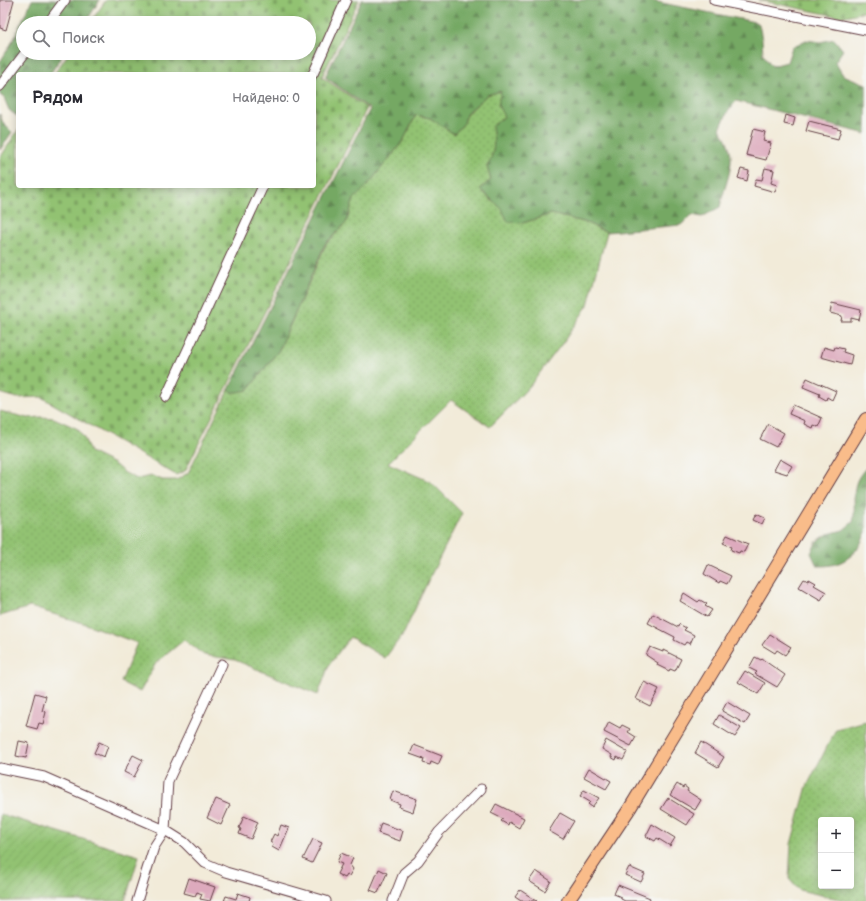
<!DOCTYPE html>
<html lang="ru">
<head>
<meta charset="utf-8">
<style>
	:root { --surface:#fff; --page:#f2f2f3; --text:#2b2b33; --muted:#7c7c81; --line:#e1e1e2 }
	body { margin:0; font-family:"Balsamiq Sans",sans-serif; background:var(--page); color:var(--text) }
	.controls { position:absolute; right:12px; bottom:12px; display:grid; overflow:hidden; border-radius:4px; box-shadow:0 2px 10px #0003 }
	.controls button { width:36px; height:36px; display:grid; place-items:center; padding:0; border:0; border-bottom:1px solid var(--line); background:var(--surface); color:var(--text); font:20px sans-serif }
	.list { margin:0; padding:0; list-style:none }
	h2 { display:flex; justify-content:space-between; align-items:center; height:52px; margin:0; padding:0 16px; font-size:17px }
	h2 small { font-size:13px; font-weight:400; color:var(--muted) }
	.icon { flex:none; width:22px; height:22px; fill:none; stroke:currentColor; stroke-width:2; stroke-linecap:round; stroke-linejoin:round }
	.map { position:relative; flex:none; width:866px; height:901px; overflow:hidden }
	.search { position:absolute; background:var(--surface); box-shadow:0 2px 10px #0003; left:16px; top:16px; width:300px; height:44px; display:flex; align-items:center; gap:10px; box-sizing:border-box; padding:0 14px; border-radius:22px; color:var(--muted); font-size:15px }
	.panel { position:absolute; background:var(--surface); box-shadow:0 2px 10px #0003; left:16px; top:72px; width:300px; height:116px; border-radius:4px }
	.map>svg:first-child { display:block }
</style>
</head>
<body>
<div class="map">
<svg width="866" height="901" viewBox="0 0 866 901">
	<defs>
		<pattern id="grass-dots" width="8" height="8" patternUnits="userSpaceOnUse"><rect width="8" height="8" fill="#92c272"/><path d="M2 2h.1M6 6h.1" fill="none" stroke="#7fa663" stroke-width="1.8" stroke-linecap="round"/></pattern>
		<pattern id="forest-firs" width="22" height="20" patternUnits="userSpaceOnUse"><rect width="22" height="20" fill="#75a864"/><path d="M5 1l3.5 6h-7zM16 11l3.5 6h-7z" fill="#628853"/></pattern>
		<pattern id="cemetery-stones" width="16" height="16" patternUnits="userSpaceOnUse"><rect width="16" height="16" fill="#92c272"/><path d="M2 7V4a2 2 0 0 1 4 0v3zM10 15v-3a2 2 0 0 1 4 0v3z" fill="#7fa663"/></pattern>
		<pattern id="garden-furrows" width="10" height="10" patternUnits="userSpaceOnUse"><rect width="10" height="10" fill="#92c272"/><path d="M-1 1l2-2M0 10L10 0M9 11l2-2" fill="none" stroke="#7fa663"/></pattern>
	</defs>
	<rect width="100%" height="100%" fill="#f6f6f2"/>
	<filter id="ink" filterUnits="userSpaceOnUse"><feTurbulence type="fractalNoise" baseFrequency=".025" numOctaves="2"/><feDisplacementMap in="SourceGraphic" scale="8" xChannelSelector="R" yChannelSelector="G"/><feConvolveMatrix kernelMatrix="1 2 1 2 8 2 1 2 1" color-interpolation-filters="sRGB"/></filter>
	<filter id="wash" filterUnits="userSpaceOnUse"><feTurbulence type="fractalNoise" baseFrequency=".012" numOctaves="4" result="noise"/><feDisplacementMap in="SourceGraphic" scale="16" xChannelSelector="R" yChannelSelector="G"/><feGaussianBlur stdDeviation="0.9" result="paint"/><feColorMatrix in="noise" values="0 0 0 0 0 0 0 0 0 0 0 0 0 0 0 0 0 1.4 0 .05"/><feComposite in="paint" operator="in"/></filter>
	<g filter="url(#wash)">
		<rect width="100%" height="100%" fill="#f2ebd9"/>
		<g fill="url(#grass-dots)" stroke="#6e704e" fill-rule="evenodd">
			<path d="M501,91L504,118L492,126C495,143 495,151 487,167L491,180L480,189L491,200L523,223L551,214L584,222L607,232L588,305L564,341L529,387L490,427L451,400L388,463L431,482L462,513L429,579L404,633L385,658L350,637L329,665L318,695L235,660L204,655L184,640L156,663L140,692L121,682L137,643L86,624L30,607L0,616V411L28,418L41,417L54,418L78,429L85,440L90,452L114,464L125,473L137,479L151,476L163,480H176L188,473L229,389L232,392L248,390L279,350L326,244L346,223L354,199L367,186L403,141L416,115L430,118L454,134L464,123L466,115L487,95Z"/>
			<path d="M866,721V901H848L799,890L789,879L791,844L807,786L836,729ZM821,820H851V886H821Z"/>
		</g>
		<g fill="url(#forest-firs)" stroke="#606448">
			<path d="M32,0H100L85,23H23V53H64L50,74H18V117L9,110L4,98L0,95V62L11,44Z"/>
			<path d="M362,0H648L755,22L759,24L762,39L763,54L772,66L787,62L792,47L806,40L820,42L834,39L843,50L835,62L843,75L866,84V134L736,101L727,113L720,129C741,159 727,174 720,207L702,217L692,215L681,225L607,232L584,222L551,214L523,223L508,222L502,209L480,189L491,180L487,167C495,151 495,143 492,126L504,117L498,105L501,91L487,95L466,114L464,123L454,134L430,118L416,115L403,141L367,186L354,199L346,223L325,244L279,350L248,390L238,392H232L229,389L370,109L325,77Z"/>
			<path d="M0,114L3,123L12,132L0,150Z"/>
			<path d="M866,468C866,481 866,523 866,532C857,556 842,567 817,566L811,553L817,541L828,534L843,530L853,522C857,501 848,486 866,468Z"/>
		</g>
		<g fill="url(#cemetery-stones)" stroke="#6e704e">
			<path d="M106,0H359L322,77L367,108L185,471L176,475L41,397L17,398L0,393V158L18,130V186H314V74H54L69,53H309V23H90Z"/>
			<path d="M758,0H866L864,12L841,17Z"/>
		</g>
		<path fill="url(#garden-furrows)" stroke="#6e704e" d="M0,814L139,856L125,901H0Z"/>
		<g id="blocks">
			<g fill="#ddaabd">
				<path d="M0,0H14L6,30L0,28Z"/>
				<path d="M786,115L795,118L793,126L784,124Z"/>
				<path d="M809,121L841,129L838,139L806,131Z"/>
				<path d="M753,129L765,132L763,141L771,143L766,160L746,155Z"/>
				<path d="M765,168L774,170L771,183L777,185L775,192L754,186L756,179L762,180Z"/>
				<path d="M741,169L749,171L747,181L738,178Z"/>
				<path d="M832,303L861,310L859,320L851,318V321H841L842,316L830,313Z"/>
				<path d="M824,347L834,350L835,347L844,349L843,352L852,355L850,365L821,357Z"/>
				<path d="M807,378L836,391L832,400L827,397L826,400L819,396L820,394L803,387Z"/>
				<path d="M793,405L822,418L818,427L813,425L812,428L804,424L805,421L789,414Z"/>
				<path d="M768,424L784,433L776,447L760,439Z"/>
				<path d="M780,459L792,466L787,474L774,470Z"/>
				<path d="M756,514L765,518L762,524L753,520Z"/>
				<path d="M727,535L748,544L744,552L740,551L739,553L731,550L732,547L723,543Z"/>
				<path d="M708,565L731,576L727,584L720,581L719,583L704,574Z"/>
				<path d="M804,579L808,581L809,579L816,583L814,585L826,592L821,600L799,587Z"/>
				<path d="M684,593L698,602L700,600L707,604L705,606L712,610L707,617L680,601Z"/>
				<path d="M653,614L678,627L679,624L686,628L684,630L694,635L690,644L686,642L684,645L674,640L675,637L648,623Z"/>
				<path d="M770,634L791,647L785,655L777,650L775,653L762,645Z"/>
				<path d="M650,647L663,652V650L681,659L675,671L670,669L669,671L657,665L658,663L646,655Z"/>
				<path d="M755,657L761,660L762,659L785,675L777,687L755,674L757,672L749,668Z"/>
				<path d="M745,671L765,683L758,694L738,682Z"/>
				<path d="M644,682L659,689L650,706L636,699Z"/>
				<path d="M35,693L46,696L42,711L46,712L43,724L39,723L37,729L26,726Z"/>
				<path d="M727,702L750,716L745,724L722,711Z"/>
				<path d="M719,715L741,728L735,737L714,724Z"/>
				<path d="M609,722L620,728L622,725L630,729L628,732L636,737L631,746L604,732Z"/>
				<path d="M606,740L627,752L623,760L617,757L616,760L611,757L612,755L602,749Z"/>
				<path d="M19,741L29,743L26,758L16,756Z"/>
				<path d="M99,742L108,746L104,757L94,753Z"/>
				<path d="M701,742L724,757L718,767L695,753Z"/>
				<path d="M414,745L442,756L438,765L431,762L430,765L423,763L424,759L410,754Z"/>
				<path d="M133,755L143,760L134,777L124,772Z"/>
				<path d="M589,768L611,781L606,789L584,777Z"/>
				<path d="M677,784L683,788L684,786L688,789L687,791L701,800L695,810L670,795Z"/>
				<path d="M584,790L599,798L592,807L588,804L590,802L580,796Z"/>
				<path d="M393,791L417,799L413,812L399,807L400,804L390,800Z"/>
				<path d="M668,798L694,814L687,825L661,809Z"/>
				<path d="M216,799L230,805L221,825L207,818Z"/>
				<path d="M496,804L524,818L519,828L509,822L508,825L501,821L503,819L491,813Z"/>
				<path d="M560,813L574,821L563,839L549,831Z"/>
				<path d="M244,816L258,822L251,839L239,834L241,829L239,828Z"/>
				<path d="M381,823L403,831L400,841L378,833Z"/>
				<path d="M652,824L675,838L670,846L657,838L655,841L646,836Z"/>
				<path d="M281,825L289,828L279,851L272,847L273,844L270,842L274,834L277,836Z"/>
				<path d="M313,839L322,843L312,863L303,859Z"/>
				<path d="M341,853L353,858L350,865L353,869L349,876L347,875L345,878L337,874L342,864L337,862Z"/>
				<path d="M629,867L645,874L641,882L625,875Z"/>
				<path d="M379,869L387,873L378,893L370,890Z"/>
				<path d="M536,871L551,881L545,891L529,881Z"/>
				<path d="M189,878L215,887L210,901L200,899L202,894L197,892L195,896L184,893Z"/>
				<path d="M618,885L650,898L649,901H625L621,899V897L614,894Z"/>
				<path d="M520,890L537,901H521L515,897Z"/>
				<path d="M238,893L250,897L249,901H224L226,896L236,899Z"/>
			</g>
		</g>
	</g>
	<g filter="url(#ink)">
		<use href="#blocks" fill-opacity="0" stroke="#633e45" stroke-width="1"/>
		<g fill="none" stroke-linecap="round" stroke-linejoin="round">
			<g stroke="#633e45" stroke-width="11">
				<g id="minor">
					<path d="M714,0L866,30"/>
					<path d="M48,23L65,0"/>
					<path d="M313,74L346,0"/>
					<path d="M0,86L25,53"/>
					<path d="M166,397L263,186"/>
					<path d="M0,768L44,777L165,830L184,842L205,863L226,872L326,901"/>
					<path d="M137,901L154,847L165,830L168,781L222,664"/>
					<path d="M393,901L404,873L418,861L439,832L481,789"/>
				</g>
			</g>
			<g stroke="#633e45" stroke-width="14">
				<path id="major" d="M568,901L630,808L866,419"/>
			</g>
			<use href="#minor" stroke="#fff" stroke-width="9"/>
			<use href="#major" stroke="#f9bc8a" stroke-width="12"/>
		</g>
	</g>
</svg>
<div class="controls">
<button>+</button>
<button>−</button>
</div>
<div class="search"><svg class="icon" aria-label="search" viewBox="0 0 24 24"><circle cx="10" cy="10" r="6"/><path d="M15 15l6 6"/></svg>Поиск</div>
<section class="panel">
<h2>Рядом<small>Найдено: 0</small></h2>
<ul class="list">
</ul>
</section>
</div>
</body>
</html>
